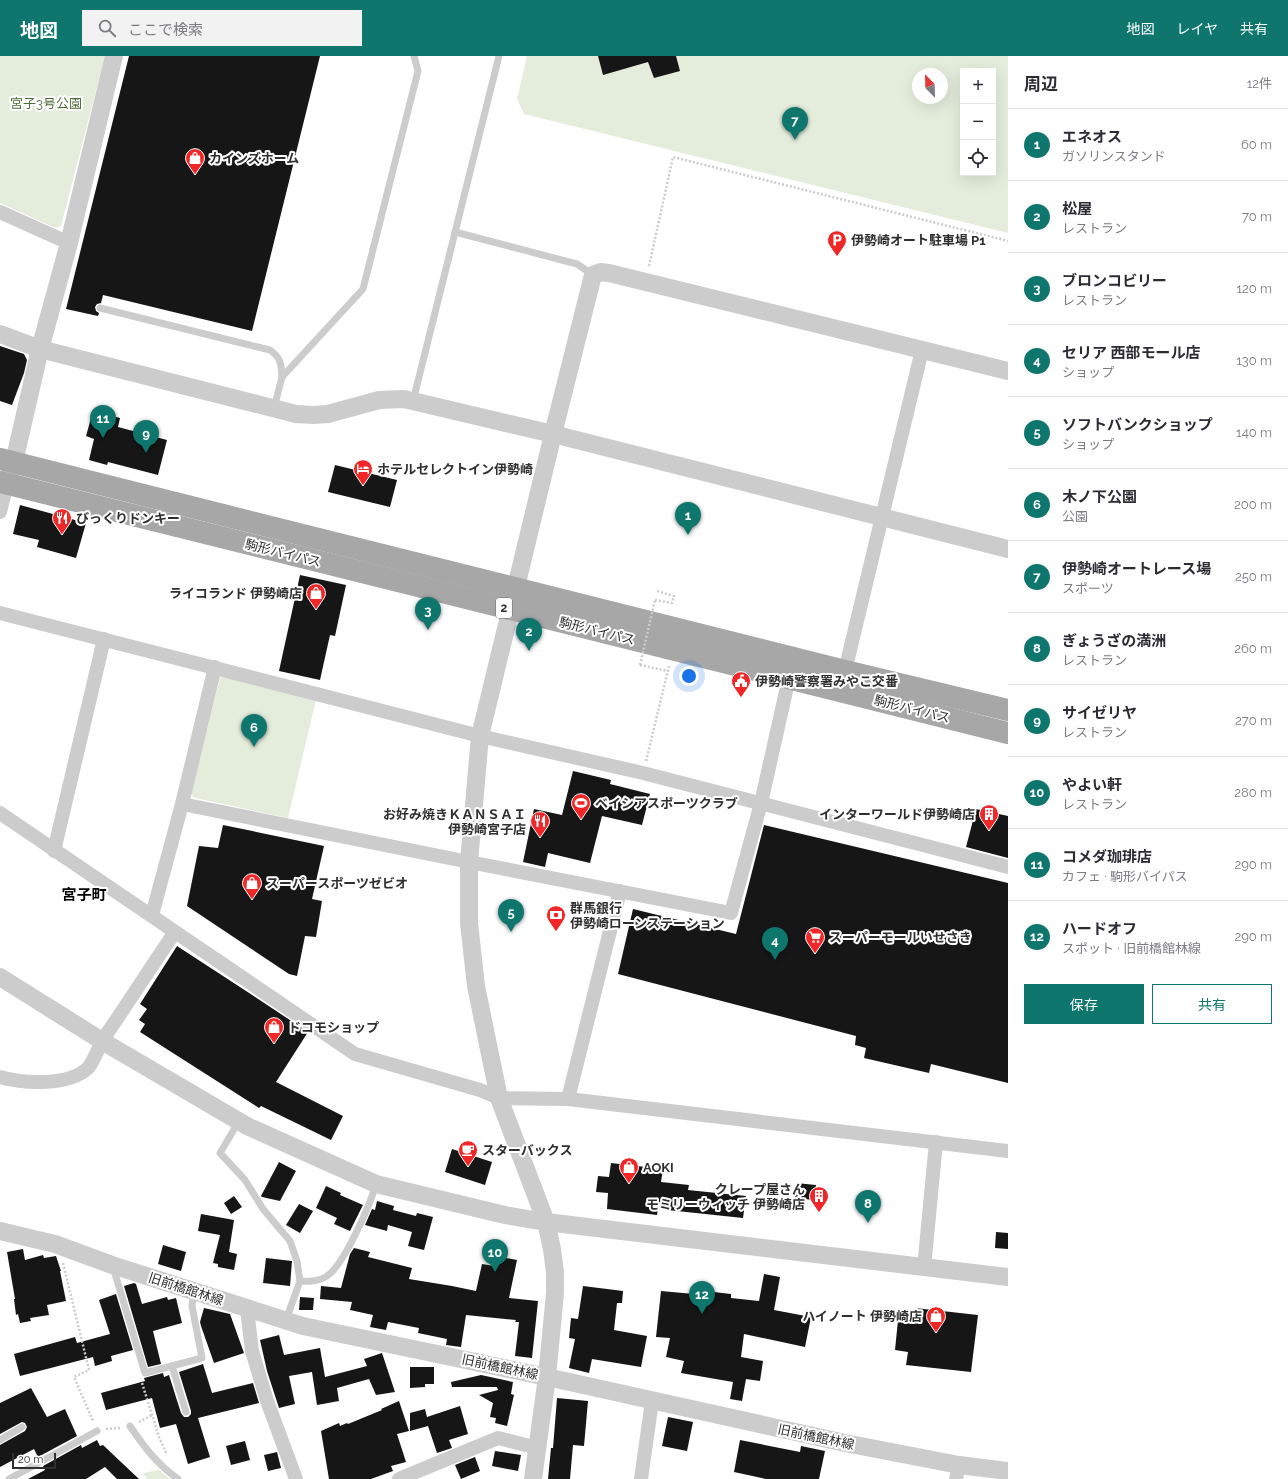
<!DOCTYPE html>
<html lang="ja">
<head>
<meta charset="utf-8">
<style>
	:root { --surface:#fff; --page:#f2f2f3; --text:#2b2b33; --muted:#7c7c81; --line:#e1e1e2; --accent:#0f766e }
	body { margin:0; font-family:Raleway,"Noto Sans JP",sans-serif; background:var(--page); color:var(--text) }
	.controls { position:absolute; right:12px; top:12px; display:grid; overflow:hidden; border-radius:0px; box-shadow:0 4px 16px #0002 }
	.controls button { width:36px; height:36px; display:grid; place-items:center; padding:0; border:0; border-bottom:1px solid var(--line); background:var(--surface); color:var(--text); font:20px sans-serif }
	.compass { position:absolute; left:912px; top:12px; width:36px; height:36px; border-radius:50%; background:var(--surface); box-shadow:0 4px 16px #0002; rotate:337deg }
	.scale { position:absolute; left:12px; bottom:10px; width:44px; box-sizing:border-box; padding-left:4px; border:2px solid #2f2f2f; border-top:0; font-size:11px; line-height:14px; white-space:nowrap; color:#2f2f2f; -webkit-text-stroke:3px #fff; paint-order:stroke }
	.you { position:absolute; left:689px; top:620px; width:14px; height:14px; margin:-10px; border:3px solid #fff; border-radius:50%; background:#1a73e8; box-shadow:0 0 0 6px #1a73e833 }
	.badge { display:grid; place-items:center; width:26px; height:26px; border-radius:50%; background:var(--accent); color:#fff; font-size:13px; font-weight:700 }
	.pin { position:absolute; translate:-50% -33px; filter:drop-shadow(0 1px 2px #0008) }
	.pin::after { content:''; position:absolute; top:21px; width:14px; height:12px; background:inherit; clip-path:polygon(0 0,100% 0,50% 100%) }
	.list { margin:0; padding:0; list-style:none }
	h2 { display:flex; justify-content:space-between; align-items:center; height:52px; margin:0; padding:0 16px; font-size:17px }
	h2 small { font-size:13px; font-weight:400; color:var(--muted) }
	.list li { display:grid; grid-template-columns:26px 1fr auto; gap:12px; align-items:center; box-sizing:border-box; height:72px; padding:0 16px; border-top:1px solid var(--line) }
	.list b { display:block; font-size:15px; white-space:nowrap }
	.list p { margin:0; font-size:13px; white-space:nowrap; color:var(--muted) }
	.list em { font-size:13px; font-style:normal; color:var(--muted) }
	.actions { display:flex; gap:8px; padding:12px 16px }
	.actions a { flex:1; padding:9px 0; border:1px solid var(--accent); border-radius:0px; text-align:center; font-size:14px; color:var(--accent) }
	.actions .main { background:var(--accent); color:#fff }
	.icon { flex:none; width:22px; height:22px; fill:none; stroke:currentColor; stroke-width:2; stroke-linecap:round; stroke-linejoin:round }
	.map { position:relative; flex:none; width:1008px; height:1423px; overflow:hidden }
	header { display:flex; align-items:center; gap:24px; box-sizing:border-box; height:56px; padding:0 20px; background:var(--accent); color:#fff }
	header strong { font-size:19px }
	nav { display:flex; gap:22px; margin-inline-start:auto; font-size:14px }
	.search { width:280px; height:36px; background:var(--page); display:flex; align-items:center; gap:10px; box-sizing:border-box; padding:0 14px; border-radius:0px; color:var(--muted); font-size:15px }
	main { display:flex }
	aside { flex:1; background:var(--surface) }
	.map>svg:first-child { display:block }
</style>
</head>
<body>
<header>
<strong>地図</strong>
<div class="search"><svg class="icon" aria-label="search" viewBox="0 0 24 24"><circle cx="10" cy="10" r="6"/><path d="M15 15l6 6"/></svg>ここで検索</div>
<nav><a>地図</a><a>レイヤ</a><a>共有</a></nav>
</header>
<main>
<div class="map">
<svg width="1008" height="1423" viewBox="0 0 1008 1423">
	<rect width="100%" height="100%" fill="#fff"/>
	<g fill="#e4eddc" fill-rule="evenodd">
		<path d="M0,0H105L61,170L55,172L0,147Z"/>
		<path d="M527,0H1008V177L524,58L517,43ZM963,15H993V117H963ZM918,18H942V42H918Z"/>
		<path d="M224,620L316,644L288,762L195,742L191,738L220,622Z"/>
		<path d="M159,1414L170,1423H147L143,1417Z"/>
	</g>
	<g fill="#161616">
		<path d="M129,0H320L252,275L103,239L101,247L97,248L95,251L96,255L99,257L98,260L66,253Z"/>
		<path d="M598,0H676L680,15L654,22L648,6L603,19Z"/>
		<path d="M0,290L24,298L27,304L24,317L12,349L0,345Z"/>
		<path d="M93,355L120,362L118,371L167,384L158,419L108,406L107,409L89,404L94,383L86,380Z"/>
		<path d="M335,409L397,424L390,451L328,436Z"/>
		<path d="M20,449L86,467L76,502L37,491L39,484L13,478Z"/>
		<path d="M300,519L346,529L335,580L330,579L320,624L279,615Z"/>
		<path d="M573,715L611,724L610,728L650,738L642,769L602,760L590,807L548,797L545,811L523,806L534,753L562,759Z"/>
		<path d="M976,753L1008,760V802L966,791Z"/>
		<path d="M223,769L324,790L312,843L322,845L316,881L305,880L297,920L289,918L187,850L199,790L218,792Z"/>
		<path d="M764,769L1008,827V1027L931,1008L929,1017L864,1002L866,992L855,989L856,980L618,918L633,853L736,878Z"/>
		<path d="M177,890L243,933L308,976L276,1026L343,1060L331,1084L261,1050L259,1052L140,976L145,968L139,964L147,953L140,948Z"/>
		<path d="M452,1093L492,1106L485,1129L445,1116Z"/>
		<path d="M279,1106L296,1115L280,1145L262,1141L261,1140Z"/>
		<path d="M611,1107L663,1113L661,1126L689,1129L688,1134L746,1140L743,1162L658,1153L657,1159L607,1153L608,1137L596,1136L598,1120L609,1121Z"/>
		<path d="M796,1127L816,1129L814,1144L795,1142Z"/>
		<path d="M326,1130L341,1137L340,1139L363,1149L350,1175L334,1168L337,1162L316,1152Z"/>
		<path d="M234,1140L242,1151L231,1158L224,1147Z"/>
		<path d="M377,1145L394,1150L393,1154L416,1160L417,1157L433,1161L424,1194L408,1190L412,1176L388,1169L387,1175L365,1169L372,1153L375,1154Z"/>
		<path d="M299,1148L313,1155L300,1177L286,1169Z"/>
		<path d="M201,1158L234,1164L229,1196L237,1198L234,1214L218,1211V1208L213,1207L220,1179L198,1175Z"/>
		<path d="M996,1176L1008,1177V1193L995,1192Z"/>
		<path d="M163,1189L186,1196L181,1215L158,1208Z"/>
		<path d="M354,1192L370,1196L368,1201L412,1212L409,1223L452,1230L476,1235L482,1208L494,1210L495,1203L500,1204L501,1201L517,1204L509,1242L538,1245L532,1302L515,1300L519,1266H515L516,1264L466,1259L461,1291L446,1289L447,1283L418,1277L419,1272L388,1266L386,1274L370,1271L373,1259L350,1254L352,1246L320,1243L321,1230L341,1232L350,1198Z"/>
		<path d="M23,1193L25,1204L43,1199L44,1202L56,1200L61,1215H60L66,1245L47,1249L49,1259L30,1262L31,1265L20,1267L18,1258L16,1259L14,1243H15L7,1196Z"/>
		<path d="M266,1202L292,1205L290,1230L263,1227Z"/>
		<path d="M764,1218L780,1221L774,1254L811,1261L805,1291L744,1278L741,1301L763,1305L760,1325L746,1323L742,1345L730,1343L733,1326L681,1317L684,1305L666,1301L670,1282L656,1281L661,1235L705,1239V1235L731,1238V1242L759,1245Z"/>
		<path d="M134,1227L136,1228L142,1248L167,1241L168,1244L176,1242L182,1267L153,1275L161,1308L148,1311L124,1230Z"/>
		<path d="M583,1230L623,1235L622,1247H617L614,1274L647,1280L641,1311L592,1303L589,1317L569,1312L575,1283L569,1282L571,1262L578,1263Z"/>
		<path d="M116,1238L133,1294L111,1300L112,1305L95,1310L93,1301L20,1320L14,1298L75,1281L77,1287L110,1278L99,1244Z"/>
		<path d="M300,1241L314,1242L313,1254H299Z"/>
		<path d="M204,1252L230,1258L244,1297L214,1307L201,1270L200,1266Z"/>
		<path d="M915,1252L978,1259L971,1316L906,1309L908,1296L895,1294L899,1254L914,1256Z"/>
		<path d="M279,1279L284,1299L320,1292L325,1321L367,1310L364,1303L382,1297L395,1336L376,1339L369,1323L337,1332L339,1345L317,1349L312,1316L289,1320L295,1348L279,1352L267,1315L260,1284Z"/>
		<path d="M203,1308L212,1337L253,1327L259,1347L198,1362L210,1401L188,1408L176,1368L160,1372L152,1342L106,1354L101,1337L145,1325L144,1322L163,1317L164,1321L169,1319L181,1357L184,1361H188L191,1358V1355L179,1316Z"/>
		<path d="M410,1311H434V1328H425V1331L410,1332Z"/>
		<path d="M481,1319L513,1326L511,1338L514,1339L507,1370L495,1367L496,1362L490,1361L493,1347L479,1339L498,1334L497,1331H452L451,1326Z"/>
		<path d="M31,1332L47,1361L65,1353L77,1380L38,1401L34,1393L0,1411V1389L25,1375L27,1371L25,1367L22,1366L0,1378V1347Z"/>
		<path d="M557,1342L588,1345L584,1390L573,1389L570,1423H548L551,1392H553Z"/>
		<path d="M399,1345L409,1375L397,1378L406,1406L391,1410L393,1415L371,1423H329L321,1375L339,1367L340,1370L347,1367L348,1368L382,1354L381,1353Z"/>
		<path d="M460,1350L468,1378L449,1384L452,1392L437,1397L428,1370L410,1375V1357L425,1353L427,1361Z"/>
		<path d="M668,1361L693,1366L687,1395L662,1390Z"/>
		<path d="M97,1384L100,1390L103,1389L139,1423H117L105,1411L86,1423H28L45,1414L43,1410L81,1389L82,1392Z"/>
		<path d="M740,1384L800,1396L801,1390L825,1395L819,1423H766L734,1416Z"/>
		<path d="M245,1385L250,1404L231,1409L226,1390Z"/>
		<path d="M495,1395L521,1399L518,1415L492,1410Z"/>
		<path d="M277,1396L281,1412L268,1415L264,1399Z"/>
		<path d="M475,1401L480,1415L461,1423L455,1409Z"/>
	</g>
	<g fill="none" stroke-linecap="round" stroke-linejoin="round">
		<g stroke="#ccc" stroke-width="2.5" stroke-dasharray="2 2" stroke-linecap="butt">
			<path d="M649,210L673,101L1008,185"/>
			<path d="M655,544L672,547L674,540L657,535"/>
			<path d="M640,609L668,615"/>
			<path d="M646,705L669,610"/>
			<path d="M63,1207L89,1314L74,1321L93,1365"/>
			<path d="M142,1327L159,1381L167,1399"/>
			<path d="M139,1366L152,1359"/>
			<path d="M106,1373L121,1372"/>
		</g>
		<g stroke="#ccc" stroke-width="7">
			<path d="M455,176L577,208L593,219"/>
			<path d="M100,252L270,294C281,302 281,307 282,321"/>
			<path d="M413,345L499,0"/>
			<path d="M274,352L282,321L363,233L418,15L414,0"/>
			<path d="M239,1065L220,1097L245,1124L263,1153L290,1185L297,1205L300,1225L286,1264"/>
			<path d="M113,1211L145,1317L202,1302L192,1250L194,1235"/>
			<path d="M300,1225C308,1226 320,1225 327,1220C344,1209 370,1149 376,1128"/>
			<path d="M172,1310L186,1356"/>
			<path d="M130,1370C144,1391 158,1409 178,1423"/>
			<path d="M0,1384L22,1371"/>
			<path d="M9,1423L97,1375"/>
		</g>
		<g stroke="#ccc" stroke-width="14">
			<path d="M0,156L69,187"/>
			<path d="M0,456L7,428"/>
			<path d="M0,557L480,680L643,717L1008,811"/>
			<path d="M845,615L922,294"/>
			<path d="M182,748L469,806L731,857L761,747L789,622"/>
			<path d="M0,757L355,998L480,1034L499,1042L568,1043L1008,1095"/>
			<path d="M54,795L104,583"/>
			<path d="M152,859L182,748L215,611"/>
			<path d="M0,1021C24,1028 69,1030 88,1012C94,1005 99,990 104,982C128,947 151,911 175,876"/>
			<path d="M568,1043L620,835"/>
			<path d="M924,1212L936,1086"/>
			<path d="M247,1253L252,1295L267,1345L296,1423"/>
			<path d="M399,1423L498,1382L537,1392"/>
			<path d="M641,1423L652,1345"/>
			<path d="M956,1423L959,1409"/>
		</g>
		<g stroke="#ccc" stroke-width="18">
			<path d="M0,278L40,293L296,358L313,359L328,358L379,344L404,343L553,378L1008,493"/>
			<path d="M7,428L14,406L40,293L69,187L114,0"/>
			<path d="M0,921L102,985L247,1070L376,1128L505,1159L546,1166L1008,1221"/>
			<path d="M0,1175L55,1188L112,1209L303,1270L547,1321L845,1387L959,1409L1008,1415"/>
			<path d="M533,1423L547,1321L555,1237V1217L552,1193L546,1166L499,1042L476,930L469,867V806L480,680L553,378L593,219L601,216L609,217L1008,315"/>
		</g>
		<g stroke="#a7a7a7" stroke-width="22">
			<path d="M0,403L845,615L1008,654"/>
			<path d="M0,426L1008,677"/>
		</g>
		<path stroke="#ccc" stroke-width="2.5" stroke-dasharray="2 2" stroke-linecap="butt" d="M640,609L655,544"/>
	</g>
	<defs>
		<g id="shop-pin" transform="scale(1)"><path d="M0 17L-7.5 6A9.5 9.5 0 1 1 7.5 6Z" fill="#f12626" stroke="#fff"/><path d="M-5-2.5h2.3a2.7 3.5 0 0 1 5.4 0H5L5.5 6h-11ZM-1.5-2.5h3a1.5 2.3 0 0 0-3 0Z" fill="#fff"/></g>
		<g id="parking-pin" transform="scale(1)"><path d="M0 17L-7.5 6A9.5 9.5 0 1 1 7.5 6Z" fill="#f12626" stroke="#fff"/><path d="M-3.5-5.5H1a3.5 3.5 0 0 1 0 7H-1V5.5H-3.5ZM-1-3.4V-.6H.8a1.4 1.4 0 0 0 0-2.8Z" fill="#fff"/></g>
		<g id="hotel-pin" transform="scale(1)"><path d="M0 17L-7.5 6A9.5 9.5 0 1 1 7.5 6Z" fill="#f12626" stroke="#fff"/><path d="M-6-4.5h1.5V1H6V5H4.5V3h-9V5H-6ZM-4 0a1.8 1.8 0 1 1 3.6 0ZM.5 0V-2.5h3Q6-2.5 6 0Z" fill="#fff"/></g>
		<g id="restaurant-pin" transform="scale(1)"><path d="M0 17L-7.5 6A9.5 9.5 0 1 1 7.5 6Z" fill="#f12626" stroke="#fff"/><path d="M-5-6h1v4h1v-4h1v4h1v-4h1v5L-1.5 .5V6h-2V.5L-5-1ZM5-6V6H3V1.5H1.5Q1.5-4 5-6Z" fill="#fff"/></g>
		<g id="civic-pin" transform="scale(1)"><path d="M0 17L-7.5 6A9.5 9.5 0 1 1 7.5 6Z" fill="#f12626" stroke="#fff"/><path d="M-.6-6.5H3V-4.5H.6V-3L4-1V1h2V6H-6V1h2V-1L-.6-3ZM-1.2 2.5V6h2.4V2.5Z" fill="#fff"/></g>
		<g id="stadium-pin" transform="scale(1)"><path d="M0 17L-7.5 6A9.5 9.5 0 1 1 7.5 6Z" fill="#f12626" stroke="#fff"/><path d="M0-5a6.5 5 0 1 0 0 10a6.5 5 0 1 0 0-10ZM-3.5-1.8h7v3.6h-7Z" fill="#fff"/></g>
		<g id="building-pin" transform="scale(1)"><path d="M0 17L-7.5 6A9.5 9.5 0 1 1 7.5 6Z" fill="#f12626" stroke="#fff"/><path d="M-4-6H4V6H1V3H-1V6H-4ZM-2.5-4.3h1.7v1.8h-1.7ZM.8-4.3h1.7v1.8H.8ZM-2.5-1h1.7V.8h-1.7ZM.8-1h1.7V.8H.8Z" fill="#fff"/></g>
		<g id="bank-pin" transform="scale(1)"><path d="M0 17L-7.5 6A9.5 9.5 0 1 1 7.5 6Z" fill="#f12626" stroke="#fff"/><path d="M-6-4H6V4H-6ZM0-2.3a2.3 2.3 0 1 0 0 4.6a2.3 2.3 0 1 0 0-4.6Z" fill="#fff"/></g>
		<g id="supermarket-pin" transform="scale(1)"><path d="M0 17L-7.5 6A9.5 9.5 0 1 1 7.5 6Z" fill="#f12626" stroke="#fff"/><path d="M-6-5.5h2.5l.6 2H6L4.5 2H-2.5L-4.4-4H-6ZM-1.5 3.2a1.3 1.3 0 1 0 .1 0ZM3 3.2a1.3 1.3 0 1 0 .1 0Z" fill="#fff"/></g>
		<g id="cafe-pin" transform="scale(1)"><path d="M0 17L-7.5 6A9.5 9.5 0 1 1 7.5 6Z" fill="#f12626" stroke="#fff"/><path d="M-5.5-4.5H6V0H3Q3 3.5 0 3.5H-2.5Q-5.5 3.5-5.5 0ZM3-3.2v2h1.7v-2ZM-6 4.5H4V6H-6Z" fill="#fff"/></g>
	</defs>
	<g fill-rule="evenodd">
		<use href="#shop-pin" x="195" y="102"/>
		<use href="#parking-pin" x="837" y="184"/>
		<use href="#hotel-pin" x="363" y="413"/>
		<use href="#restaurant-pin" x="62" y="462"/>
		<use href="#shop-pin" x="316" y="537"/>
		<use href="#civic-pin" x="741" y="625"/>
		<use href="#stadium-pin" x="581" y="747"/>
		<use href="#building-pin" x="989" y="758"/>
		<use href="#restaurant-pin" x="540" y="765"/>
		<use href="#shop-pin" x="252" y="827"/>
		<use href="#bank-pin" x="556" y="859"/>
		<use href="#supermarket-pin" x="815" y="881"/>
		<use href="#shop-pin" x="274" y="971"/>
		<use href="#cafe-pin" x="468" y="1094"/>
		<use href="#shop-pin" x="629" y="1111"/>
		<use href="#building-pin" x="819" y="1140"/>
		<use href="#shop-pin" x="936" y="1260"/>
	</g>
	<g text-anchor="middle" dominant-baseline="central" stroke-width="4" stroke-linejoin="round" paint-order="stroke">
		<rect fill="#fff" stroke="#6d6d6d" stroke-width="1" x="496" y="542" width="16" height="20" rx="3"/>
		<g font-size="12" font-weight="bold" fill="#2f2f2f">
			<text x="504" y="552">2</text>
		</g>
		<g font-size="13" fill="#4e6e39" stroke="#fff">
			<text x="46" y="47">宮子3号公園</text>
		</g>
		<g font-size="13" font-weight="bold" fill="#2f2f2f" stroke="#fff" text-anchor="start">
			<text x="209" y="102">カインズホーム</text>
			<text x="851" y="184">伊勢崎オート駐車場 P1</text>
			<text x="377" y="413">ホテルセレクトイン伊勢崎</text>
			<text x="76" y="462">びっくりドンキー</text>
			<text x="302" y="537" text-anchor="end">ライコランド 伊勢崎店</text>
			<text x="755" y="625">伊勢崎警察署みやこ交番</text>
			<text x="595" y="747">ベイシアスポーツクラブ</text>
			<text x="526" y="758" text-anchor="end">お好み焼きＫＡＮＳＡＩ<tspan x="526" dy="15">伊勢崎宮子店</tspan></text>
			<text x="975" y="758" text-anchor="end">インターワールド伊勢崎店</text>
			<text x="266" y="827">スーパースポーツゼビオ</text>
			<text x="570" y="852">群馬銀行<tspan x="570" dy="15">伊勢崎ローンステーション</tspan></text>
			<text x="829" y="881">スーパーモールいせさき</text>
			<text x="288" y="971">ドコモショップ</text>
			<text x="482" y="1094">スターバックス</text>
			<text x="643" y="1111">AOKI</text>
			<text x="805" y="1133" text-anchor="end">クレープ屋さん<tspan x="805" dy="15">モミリーウィッチ 伊勢崎店</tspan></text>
			<text x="922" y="1260" text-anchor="end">ハイノート 伊勢崎店</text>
		</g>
		<g font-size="13" fill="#2f2f2f" stroke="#fff">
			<text transform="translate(283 497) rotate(14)">駒形バイパス</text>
			<text transform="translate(597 575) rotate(14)">駒形バイパス</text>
			<text transform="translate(912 653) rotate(14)">駒形バイパス</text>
			<text transform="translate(186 1233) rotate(18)">旧前橋館林線</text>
			<text transform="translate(500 1311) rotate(12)">旧前橋館林線</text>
			<text transform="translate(816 1381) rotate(12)">旧前橋館林線</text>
		</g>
		<g font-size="15" font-weight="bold" fill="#000" stroke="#fff">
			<text x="84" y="839">宮子町</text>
		</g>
	</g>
</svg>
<div class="controls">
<button>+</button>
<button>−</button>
<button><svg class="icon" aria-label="locate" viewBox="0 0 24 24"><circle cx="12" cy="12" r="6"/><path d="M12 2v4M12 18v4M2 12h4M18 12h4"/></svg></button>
</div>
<svg class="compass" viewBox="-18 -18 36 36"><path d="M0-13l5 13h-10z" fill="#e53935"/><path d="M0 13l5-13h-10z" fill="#7c7c81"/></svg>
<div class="scale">20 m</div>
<div class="you"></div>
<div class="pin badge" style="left:688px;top:479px">1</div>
<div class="pin badge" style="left:529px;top:595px">2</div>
<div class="pin badge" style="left:428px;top:574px">3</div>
<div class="pin badge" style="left:775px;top:904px">4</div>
<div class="pin badge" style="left:511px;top:876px">5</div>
<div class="pin badge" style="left:254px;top:691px">6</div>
<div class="pin badge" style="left:795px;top:84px">7</div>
<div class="pin badge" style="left:868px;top:1167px">8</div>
<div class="pin badge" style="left:146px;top:397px">9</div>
<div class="pin badge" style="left:495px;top:1216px">10</div>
<div class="pin badge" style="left:103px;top:382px">11</div>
<div class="pin badge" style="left:702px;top:1258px">12</div>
</div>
<aside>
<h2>周辺<small>12件</small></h2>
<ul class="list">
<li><span class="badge">1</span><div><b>エネオス</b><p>ガソリンスタンド</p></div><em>60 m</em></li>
<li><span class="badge">2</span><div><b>松屋</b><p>レストラン</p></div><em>70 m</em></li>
<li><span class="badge">3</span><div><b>ブロンコビリー</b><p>レストラン</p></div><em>120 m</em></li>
<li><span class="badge">4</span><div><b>セリア 西部モール店</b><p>ショップ</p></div><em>130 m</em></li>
<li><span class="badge">5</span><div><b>ソフトバンクショップ</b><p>ショップ</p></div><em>140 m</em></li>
<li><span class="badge">6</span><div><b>木ノ下公園</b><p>公園</p></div><em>200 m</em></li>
<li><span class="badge">7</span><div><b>伊勢崎オートレース場</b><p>スポーツ</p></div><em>250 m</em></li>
<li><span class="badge">8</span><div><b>ぎょうざの満洲</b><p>レストラン</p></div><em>260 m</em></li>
<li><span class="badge">9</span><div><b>サイゼリヤ</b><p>レストラン</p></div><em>270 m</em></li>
<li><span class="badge">10</span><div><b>やよい軒</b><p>レストラン</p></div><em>280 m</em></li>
<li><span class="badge">11</span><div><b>コメダ珈琲店</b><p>カフェ · 駒形バイパス</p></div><em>290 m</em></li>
<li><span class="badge">12</span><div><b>ハードオフ</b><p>スポット · 旧前橋館林線</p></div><em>290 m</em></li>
</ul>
<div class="actions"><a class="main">保存</a><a>共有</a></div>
</aside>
</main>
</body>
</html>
